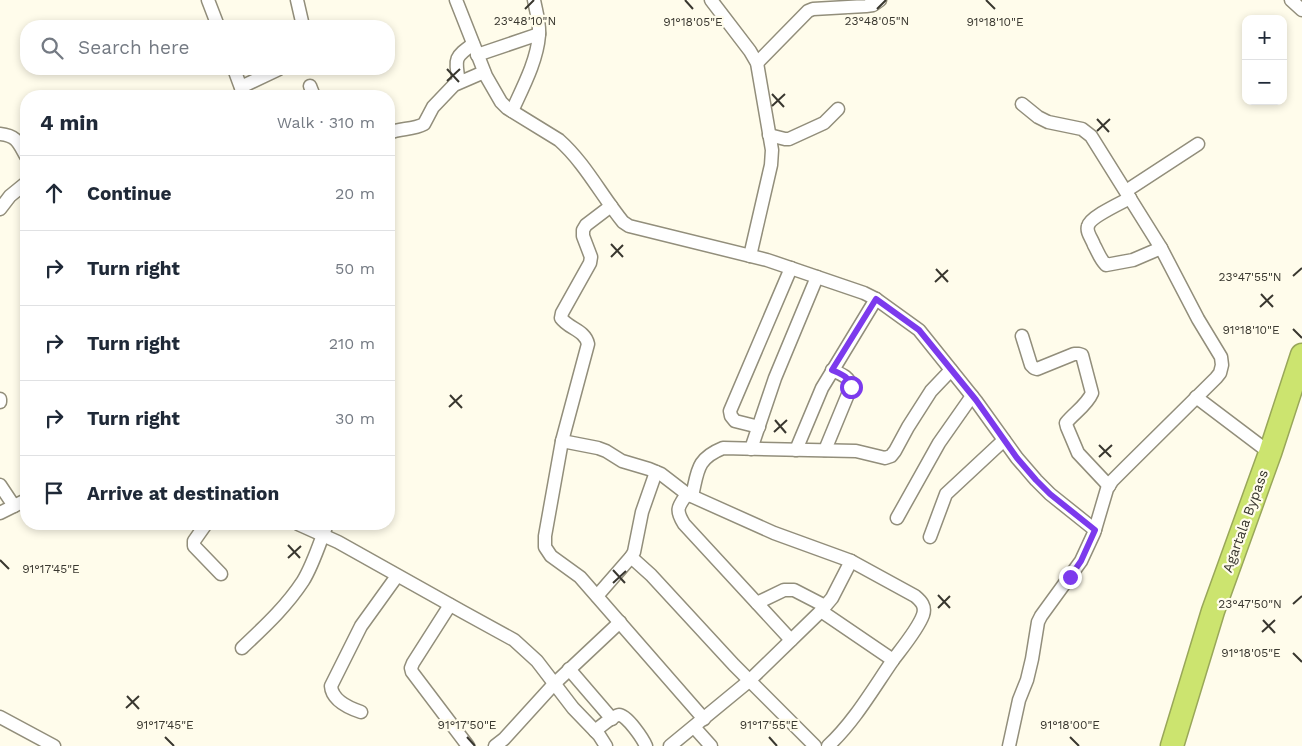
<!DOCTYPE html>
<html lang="en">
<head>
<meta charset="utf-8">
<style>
	:root { --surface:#fff; --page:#f6f6f7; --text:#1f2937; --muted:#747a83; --line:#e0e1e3 }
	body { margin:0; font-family:"Work Sans",sans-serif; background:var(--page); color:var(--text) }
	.controls { position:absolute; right:15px; top:15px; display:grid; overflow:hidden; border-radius:10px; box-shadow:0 2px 8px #0003 }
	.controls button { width:45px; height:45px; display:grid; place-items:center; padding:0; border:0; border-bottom:1px solid var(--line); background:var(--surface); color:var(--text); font:25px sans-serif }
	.stop { position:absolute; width:15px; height:15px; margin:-11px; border:4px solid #7c3aed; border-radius:50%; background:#fff }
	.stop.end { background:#7c3aed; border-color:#fff; box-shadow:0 1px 5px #0008 }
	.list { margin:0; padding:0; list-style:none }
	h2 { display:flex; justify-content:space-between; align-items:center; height:65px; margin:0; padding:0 20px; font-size:21px }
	h2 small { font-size:16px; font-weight:400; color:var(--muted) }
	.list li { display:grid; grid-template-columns:32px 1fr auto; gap:15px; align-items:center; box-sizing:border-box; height:75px; padding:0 20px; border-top:1px solid var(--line) }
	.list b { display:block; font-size:19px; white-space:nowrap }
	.list em { font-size:16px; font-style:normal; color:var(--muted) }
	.icon { flex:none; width:28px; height:28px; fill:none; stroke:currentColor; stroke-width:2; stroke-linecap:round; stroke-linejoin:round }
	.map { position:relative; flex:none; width:1302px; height:746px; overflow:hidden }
	.search { position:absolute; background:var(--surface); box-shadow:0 2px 8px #0003; left:20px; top:20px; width:375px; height:55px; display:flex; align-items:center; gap:12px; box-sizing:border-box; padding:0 18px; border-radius:20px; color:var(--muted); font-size:19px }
	.panel { position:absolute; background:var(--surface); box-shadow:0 2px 8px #0003; left:20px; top:90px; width:375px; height:440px; border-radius:20px }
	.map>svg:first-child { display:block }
</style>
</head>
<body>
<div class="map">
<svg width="1302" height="746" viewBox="0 0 1302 746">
	<rect width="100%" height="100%" fill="#fffceb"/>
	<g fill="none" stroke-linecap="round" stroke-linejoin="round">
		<g stroke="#928e7b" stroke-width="15">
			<g id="street">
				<path d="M208,0L218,26"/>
				<path d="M297,0L303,26"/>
				<path d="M456,0L486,76L501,102L507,108L559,140C585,163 601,195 623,222L629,226L767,260L864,293L876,299L919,330L976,401L1017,458L1036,480L1050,494L1095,530"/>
				<path d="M711,0L750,51L757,63L772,150L771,165L750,256"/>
				<path d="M1291,0L1302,10"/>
				<path d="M477,55L539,34"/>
				<path d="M757,63L808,11L813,9L866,6L873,5L880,0"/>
				<path d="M234,69L244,96"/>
				<path d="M459,82C455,58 454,58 473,44"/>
				<path d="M310,86L314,96"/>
				<path d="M241,87L279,69"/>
				<path d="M512,111C523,87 537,61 539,35C540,23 536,11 534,0"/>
				<path d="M389,133C400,128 413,130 424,124L433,107L454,85L484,72"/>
				<path d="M0,134C17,136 18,142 26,156"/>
				<path d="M769,135L785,139H789L824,123L838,109"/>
				<path d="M1126,191L1198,144"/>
				<path d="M1130,198C1121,203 1090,217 1088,226C1086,232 1092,239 1094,245C1098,252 1100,259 1106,265L1133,260L1161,248"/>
				<path d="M611,206L586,225L583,230V236L591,257L590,263L562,313L561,318C569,329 585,330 588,344L562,441L545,536V547L551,556L580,577L704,719"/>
				<path d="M0,209L10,196L26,183"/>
				<path d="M1022,336L1031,365L1034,368L1037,369L1074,354H1079L1082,355L1092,393C1087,405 1074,413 1066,423L1067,427L1078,453L1109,486"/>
				<path d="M1196,397L1270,453"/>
				<path d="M0,399V402"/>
				<path d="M759,427L735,421L731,416L730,411L791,268"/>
				<path d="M562,441L598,448L606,451L622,461L649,469L661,474L687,494L774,533L851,561L915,596C921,601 926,606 923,615C918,629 902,648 893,660C873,689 854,722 828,746"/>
				<path d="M751,449L775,378L817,277"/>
				<path d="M796,450L822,388L876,299"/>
				<path d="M825,450L851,387C850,377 841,374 832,370"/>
				<path d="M0,485L14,506"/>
				<path d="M687,494C678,507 675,509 684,524L791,640"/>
				<path d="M692,496C698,471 696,459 723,448L856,451L885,458L891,456L895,451L908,427L931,391L951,370"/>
				<path d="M0,513L26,500"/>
				<path d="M897,518L939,443L972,396"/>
				<path d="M206,524L194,541V546L221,574"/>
				<path d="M298,524L338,542L463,612L514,640L537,661L573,708L599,735L606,746"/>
				<path d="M930,537L946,494L1004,440"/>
				<path d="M631,557L651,575L734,665L815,746"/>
				<path d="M597,596L631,557L634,552L642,512L656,472"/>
				<path d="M757,603L784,590H794L825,606"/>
				<path d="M450,605L413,663L411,668L412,672L468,746"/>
				<path d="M821,611L893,660"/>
				<path d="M242,648C264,627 286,607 303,581C313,565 320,542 327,524"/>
				<path d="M569,669L612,719"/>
				<path d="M361,712C349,708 332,700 331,686L361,626L397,576"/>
				<path d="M0,717L54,746"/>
				<path d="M694,727L711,746"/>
				<path d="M595,731C600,727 614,715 619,715C627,715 643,739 646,746"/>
				<path d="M495,746L504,739L554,684L620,622"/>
				<path d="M670,746L749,681L821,611L832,598L851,561"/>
				<path d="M1009,746L1019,700L1027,680L1032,659L1038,622L1041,616L1081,561L1094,533L1107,489L1112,481L1125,468L1216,378L1220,373L1222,365L1221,357L1198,319L1161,248L1091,136L1082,129L1048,122L1038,117L1022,104"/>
			</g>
		</g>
		<g stroke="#99a759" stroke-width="25">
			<path id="highway" d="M1172,746L1213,611L1270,453L1302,355"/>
		</g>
		<use href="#street" stroke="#fff" stroke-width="12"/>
		<use href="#highway" stroke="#cce46f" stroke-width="22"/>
	</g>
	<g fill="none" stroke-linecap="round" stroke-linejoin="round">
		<path stroke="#7c3aed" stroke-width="6" d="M851,387C850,377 841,374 832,370L876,299L919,330L976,400L1017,458L1036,480L1050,494L1095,530L1081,561L1070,577"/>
	</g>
	<path fill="none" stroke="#39372f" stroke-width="2" d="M685,0L693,9M986,0L995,9M525,9L534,0M877,9L886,0M447,69L459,82M447,81L460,69M772,94L784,107M772,106L785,94M1097,119L1109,132M1097,131L1110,119M611,244L623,257M611,257L623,245M936,269L948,282M1293,276L1302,268M935,282L948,270M1261,294L1273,307M1260,307L1273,295M1293,329L1302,338M450,395L462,408M449,407L462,395M775,420L786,433M774,432L787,420M1099,445L1111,457M1099,457L1112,445M288,545L300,558M288,558L301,546M0,560L9,569M613,570L625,583M613,583L626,571M938,595L950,608M1293,604L1302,596M938,608L950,596M1263,620L1275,633M1262,632L1275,620M1293,653L1302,662M127,696L139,709M126,708L139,696M165,737L174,746M467,737L475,746M769,737L777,746M1070,737L1079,746"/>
	<g text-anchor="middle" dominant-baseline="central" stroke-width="4.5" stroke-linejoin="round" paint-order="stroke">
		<g font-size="14" fill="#39372f" stroke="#fffceb">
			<text transform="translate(1245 521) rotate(-70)">Agartala Bypass</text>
		</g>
	</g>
	<g font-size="12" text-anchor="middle" fill="#39372f" stroke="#fffceb" stroke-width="4.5" stroke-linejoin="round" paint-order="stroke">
		<text x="525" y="25">23°48'10"N</text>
		<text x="877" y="25">23°48'05"N</text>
		<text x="693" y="26">91°18'05"E</text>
		<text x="995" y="26">91°18'10"E</text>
		<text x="1250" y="281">23°47'55"N</text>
		<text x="1251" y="334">91°18'10"E</text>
		<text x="51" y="573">91°17'45"E</text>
		<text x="1250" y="608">23°47'50"N</text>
		<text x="1251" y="657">91°18'05"E</text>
		<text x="165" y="729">91°17'45"E</text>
		<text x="467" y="729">91°17'50"E</text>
		<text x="769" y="729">91°17'55"E</text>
		<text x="1070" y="729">91°18'00"E</text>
	</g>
</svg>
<div class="controls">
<button>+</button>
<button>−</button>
</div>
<div class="stop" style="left:851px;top:387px"></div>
<div class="stop end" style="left:1070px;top:577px"></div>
<div class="search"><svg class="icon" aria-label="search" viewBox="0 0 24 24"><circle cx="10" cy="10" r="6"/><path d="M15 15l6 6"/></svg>Search here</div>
<section class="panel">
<h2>4 min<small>Walk · 310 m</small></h2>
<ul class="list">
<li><svg class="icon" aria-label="ahead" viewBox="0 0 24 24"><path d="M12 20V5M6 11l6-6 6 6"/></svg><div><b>Continue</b></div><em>20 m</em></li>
<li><svg class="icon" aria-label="right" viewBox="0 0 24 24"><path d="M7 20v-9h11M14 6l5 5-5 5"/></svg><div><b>Turn right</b></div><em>50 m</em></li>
<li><svg class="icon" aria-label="right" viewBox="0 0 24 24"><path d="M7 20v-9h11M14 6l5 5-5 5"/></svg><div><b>Turn right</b></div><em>210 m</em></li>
<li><svg class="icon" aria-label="right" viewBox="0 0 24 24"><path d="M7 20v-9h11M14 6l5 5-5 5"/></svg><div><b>Turn right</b></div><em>30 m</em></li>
<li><svg class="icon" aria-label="arrive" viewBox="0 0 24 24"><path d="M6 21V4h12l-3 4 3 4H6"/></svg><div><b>Arrive at destination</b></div></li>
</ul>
</section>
</div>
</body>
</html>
